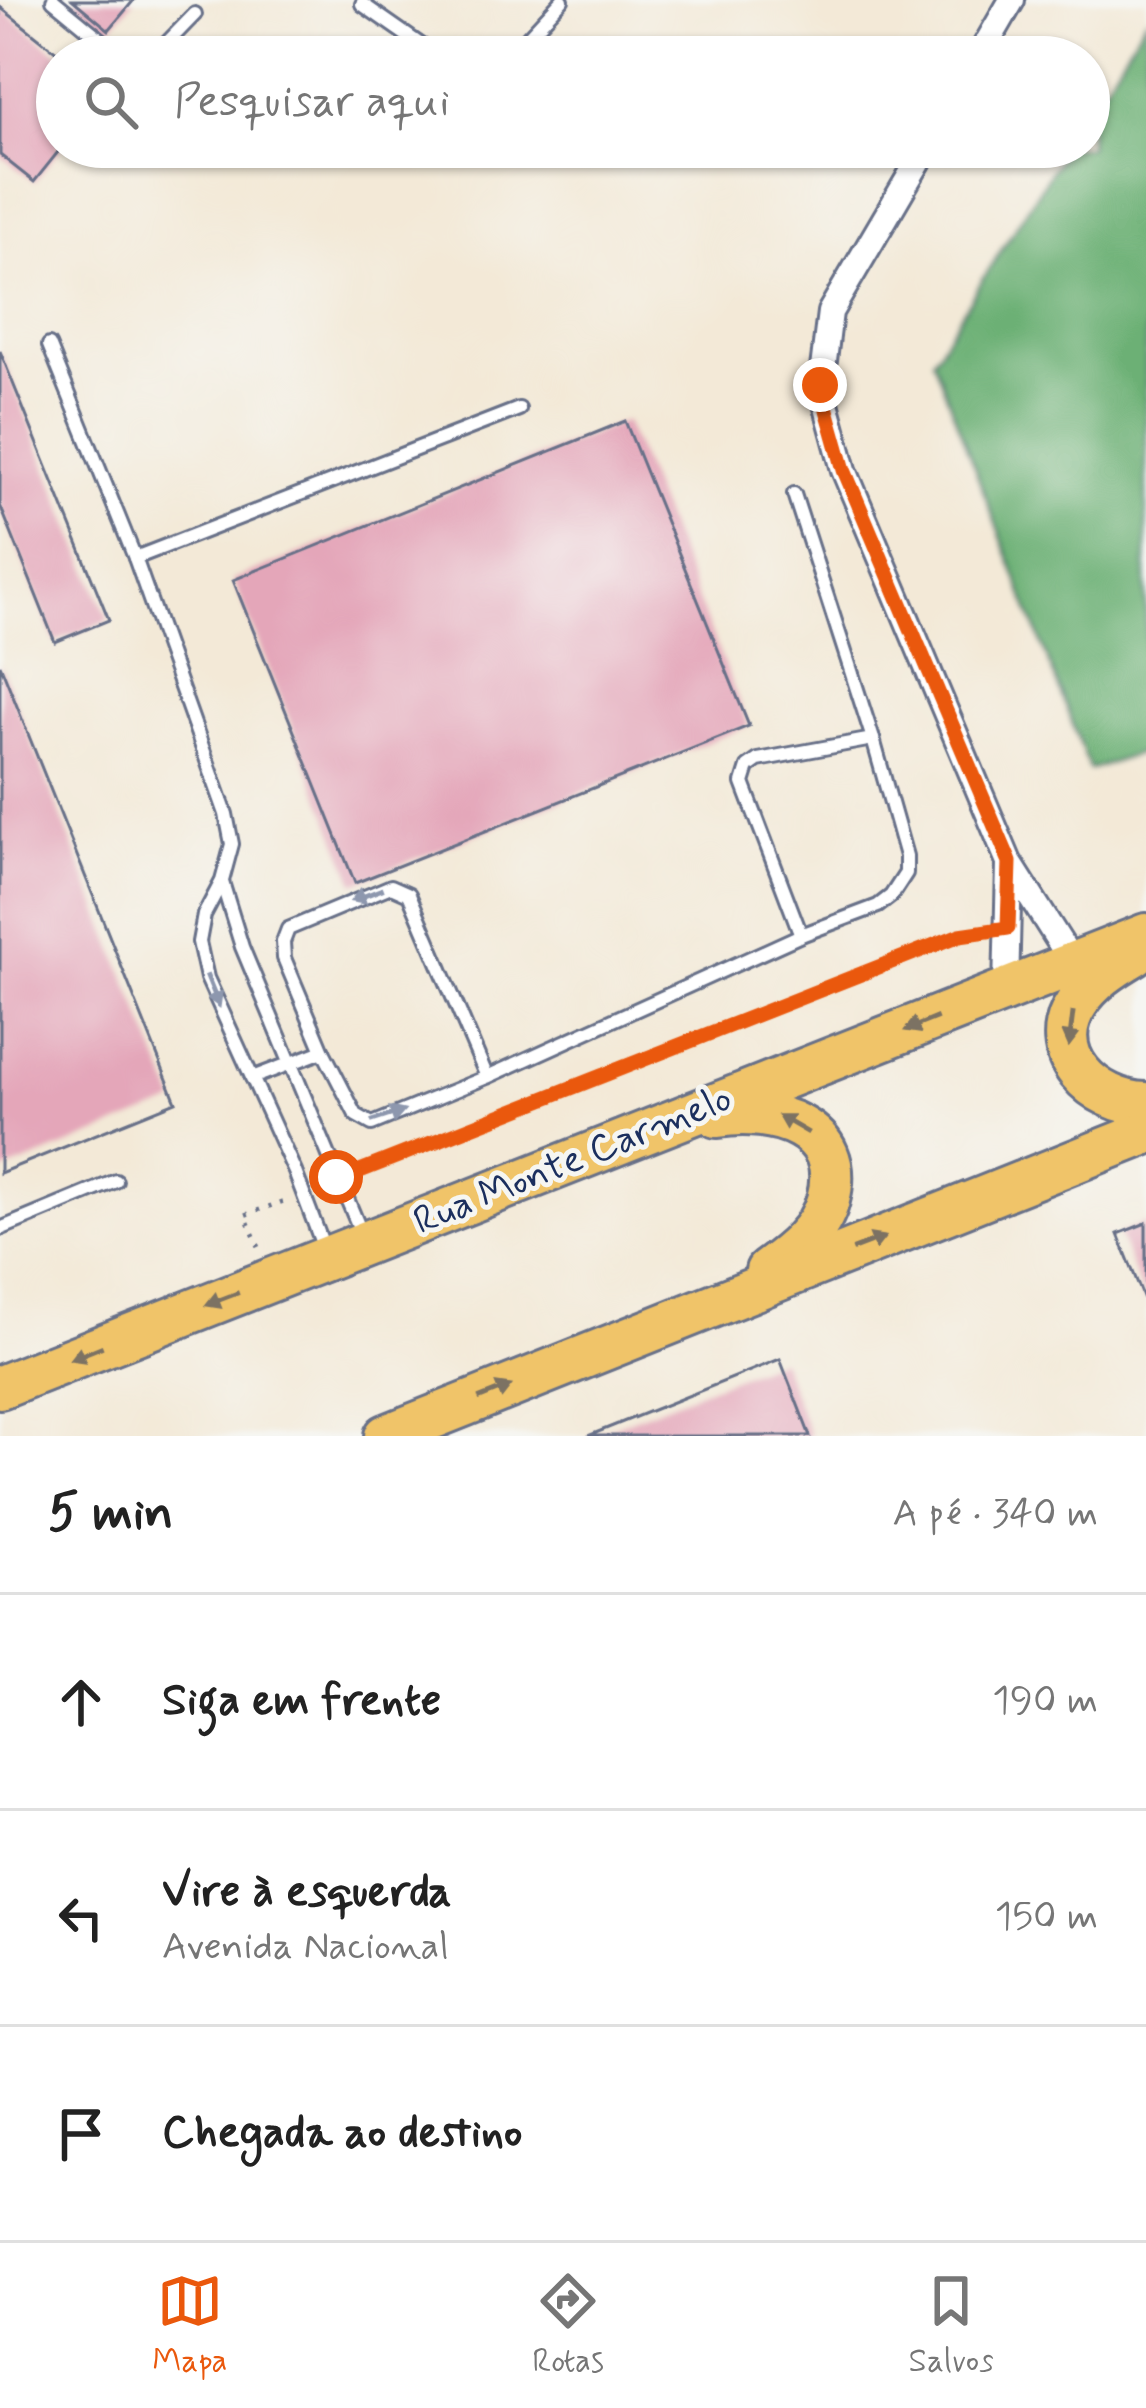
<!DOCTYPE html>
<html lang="pt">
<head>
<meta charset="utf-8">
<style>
	:root { --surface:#fff; --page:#f2f2f2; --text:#222; --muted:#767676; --line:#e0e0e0; --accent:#ea580c }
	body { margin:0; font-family:Mynerve,sans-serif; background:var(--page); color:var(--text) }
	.stop { position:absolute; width:36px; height:36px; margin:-27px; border:9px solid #ea580c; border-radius:50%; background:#fff }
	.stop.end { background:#ea580c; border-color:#fff; box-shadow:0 3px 12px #0008 }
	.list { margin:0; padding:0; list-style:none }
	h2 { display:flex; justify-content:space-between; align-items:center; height:156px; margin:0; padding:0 48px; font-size:51px }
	h2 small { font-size:39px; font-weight:400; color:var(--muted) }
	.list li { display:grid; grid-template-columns:78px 1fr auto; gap:36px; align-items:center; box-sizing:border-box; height:216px; padding:0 48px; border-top:3px solid var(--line) }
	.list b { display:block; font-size:45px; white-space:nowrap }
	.list p { margin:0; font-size:39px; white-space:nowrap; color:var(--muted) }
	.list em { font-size:39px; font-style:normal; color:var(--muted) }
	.icon { flex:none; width:66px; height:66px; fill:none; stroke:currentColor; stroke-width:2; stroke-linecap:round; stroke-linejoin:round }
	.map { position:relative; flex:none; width:1146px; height:1436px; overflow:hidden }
	.search { position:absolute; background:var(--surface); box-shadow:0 3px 9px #0004; left:36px; right:36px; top:36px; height:132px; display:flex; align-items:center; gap:30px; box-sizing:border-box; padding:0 42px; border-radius:66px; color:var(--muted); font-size:45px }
	.sheet { height:804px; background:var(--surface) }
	nav { display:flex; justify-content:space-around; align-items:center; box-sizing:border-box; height:168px; border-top:3px solid var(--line); background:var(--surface); font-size:33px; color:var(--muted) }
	nav a { display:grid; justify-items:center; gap:6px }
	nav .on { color:var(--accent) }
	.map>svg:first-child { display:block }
</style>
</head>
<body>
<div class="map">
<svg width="1146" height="1436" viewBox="0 0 1146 1436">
	<rect width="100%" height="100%" fill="#f6f6f2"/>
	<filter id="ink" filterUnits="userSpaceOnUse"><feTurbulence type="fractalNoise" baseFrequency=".00833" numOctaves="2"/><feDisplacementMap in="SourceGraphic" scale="24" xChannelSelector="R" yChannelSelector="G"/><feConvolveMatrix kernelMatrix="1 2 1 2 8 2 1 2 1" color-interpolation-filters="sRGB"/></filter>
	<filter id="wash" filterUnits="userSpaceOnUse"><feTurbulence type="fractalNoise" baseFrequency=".004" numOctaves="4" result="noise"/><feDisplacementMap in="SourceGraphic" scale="48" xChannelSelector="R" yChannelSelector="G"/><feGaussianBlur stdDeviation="2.7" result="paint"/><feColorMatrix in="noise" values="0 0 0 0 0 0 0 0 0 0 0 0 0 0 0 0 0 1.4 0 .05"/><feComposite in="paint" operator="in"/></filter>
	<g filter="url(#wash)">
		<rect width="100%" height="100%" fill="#f3e9d7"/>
		<path fill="#6cb074" stroke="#447069" stroke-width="3" d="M1146,19V751L1090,770L933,359L1066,147H1089V110Z"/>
		<g id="blocks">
			<g fill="#e4a6b9">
				<path d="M73,0H134L109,30Z"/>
				<path d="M0,7L63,57H57V147H62L34,182L0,155Z"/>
				<path d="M0,351L109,620L55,642L0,505Z"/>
				<path d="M625,421L749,726L355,883L233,580Z"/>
				<path d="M0,664L176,1102L0,1173Z"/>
				<path d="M1146,1223V1304L1118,1234Z"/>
				<path d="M780,1359L810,1436H588Z"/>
			</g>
		</g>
	</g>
	<g filter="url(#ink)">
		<use href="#blocks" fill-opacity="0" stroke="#677088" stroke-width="3"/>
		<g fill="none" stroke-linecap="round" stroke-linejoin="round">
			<g stroke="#677088" stroke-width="18">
				<g id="lane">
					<path d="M53,0L121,56L130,57"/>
					<path d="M362,4L438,57"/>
					<path d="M136,57L162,48L195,14"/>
					<path d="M495,57L523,42L562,0"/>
					<path d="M49,345L135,558L226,814L232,844L222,881L204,915L199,942L207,978L295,1172L325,1251"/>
					<path d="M135,558L519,409"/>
					<path d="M222,882L242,947L363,1237"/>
					<path d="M801,935L743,783L748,767L758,760L873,739"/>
					<path d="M487,1077L409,894L391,886L288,929L283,942L284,958L323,1051L356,1115L372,1124L487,1077L801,935L878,906L891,896L906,873V856L873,739L794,494"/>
					<path d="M252,1078L323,1051"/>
					<path d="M0,1229L116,1181"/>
				</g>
			</g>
			<g stroke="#677088" stroke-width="30">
				<g id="street">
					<path d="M979,57L1012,0"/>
					<path d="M927,147L830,312L821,385L844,470L1009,862L1073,963"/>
					<path d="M1006,990L1009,864"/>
				</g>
			</g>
			<g stroke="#677088" stroke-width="48">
				<g id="highway">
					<path d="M1135,954C1113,967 1091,981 1077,1003C1043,1054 1095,1103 1146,1104"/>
					<path d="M717,1116C772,1107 848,1126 828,1200C820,1231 792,1253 767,1271"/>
					<path d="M0,1387L1146,935"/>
					<path d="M386,1436L1146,1133"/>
				</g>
			</g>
			<g stroke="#677088" stroke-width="4.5" stroke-dasharray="3 9" stroke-linecap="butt">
				<path d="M357,1172L960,935L984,931"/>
				<path d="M259,1247L245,1215L287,1200"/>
			</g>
			<use href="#lane" stroke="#fff" stroke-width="12"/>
			<use href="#street" stroke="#fff" stroke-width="24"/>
			<use href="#highway" stroke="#f0c469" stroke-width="42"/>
		</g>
		<defs><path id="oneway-solid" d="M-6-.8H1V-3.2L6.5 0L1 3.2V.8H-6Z" transform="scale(3)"/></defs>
		<g fill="#8d97ae">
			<use href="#oneway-solid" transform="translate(367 895) rotate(159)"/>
			<use href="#oneway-solid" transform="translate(213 991) rotate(68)"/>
			<use href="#oneway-solid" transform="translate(388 1116) rotate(-18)"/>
		</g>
		<g fill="#7b7263">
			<use href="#oneway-solid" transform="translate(921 1024) rotate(158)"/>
			<use href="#oneway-solid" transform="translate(1071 1029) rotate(97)"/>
			<use href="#oneway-solid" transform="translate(793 1124) rotate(-150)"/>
			<use href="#oneway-solid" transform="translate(869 1243) rotate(-21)"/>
			<use href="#oneway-solid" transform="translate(222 1299) rotate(159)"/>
			<use href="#oneway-solid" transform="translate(86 1353) rotate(158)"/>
			<use href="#oneway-solid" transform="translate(495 1392) rotate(-22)"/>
		</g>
	</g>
	<g fill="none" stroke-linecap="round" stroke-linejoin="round" filter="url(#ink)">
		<path stroke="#ea580c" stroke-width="15" d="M336,1177L337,1180L960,935L1008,928L1010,862L844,470L820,385"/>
	</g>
	<g text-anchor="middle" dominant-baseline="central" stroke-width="10" stroke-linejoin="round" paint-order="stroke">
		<g font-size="39" fill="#1b2f5e" stroke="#f6f6f2">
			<text transform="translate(573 1161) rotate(-22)">Rua Monte Carmelo</text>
		</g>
	</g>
</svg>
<div class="stop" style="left:336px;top:1177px"></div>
<div class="stop end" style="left:820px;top:385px"></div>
<div class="search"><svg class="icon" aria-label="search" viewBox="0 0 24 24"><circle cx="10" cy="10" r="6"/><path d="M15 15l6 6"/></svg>Pesquisar aqui</div>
</div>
<section class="sheet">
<h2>5 min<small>A pé · 340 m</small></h2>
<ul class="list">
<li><svg class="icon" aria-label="ahead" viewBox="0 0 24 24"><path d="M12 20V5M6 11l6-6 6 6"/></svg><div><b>Siga em frente</b></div><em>190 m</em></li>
<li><svg class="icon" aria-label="left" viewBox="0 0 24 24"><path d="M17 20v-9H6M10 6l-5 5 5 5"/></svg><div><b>Vire à esquerda</b><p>Avenida Nacional</p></div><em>150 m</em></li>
<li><svg class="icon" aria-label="arrive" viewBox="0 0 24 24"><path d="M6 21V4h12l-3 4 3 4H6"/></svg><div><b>Chegada ao destino</b></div></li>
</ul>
</section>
<nav>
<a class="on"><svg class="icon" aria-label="map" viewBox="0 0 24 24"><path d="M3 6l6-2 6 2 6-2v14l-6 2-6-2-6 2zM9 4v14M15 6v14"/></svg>Mapa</a>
<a><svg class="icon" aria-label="directions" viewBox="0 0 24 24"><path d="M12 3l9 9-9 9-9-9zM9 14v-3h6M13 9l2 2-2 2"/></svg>Rotas</a>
<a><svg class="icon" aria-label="saved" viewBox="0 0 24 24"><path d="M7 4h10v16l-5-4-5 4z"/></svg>Salvos</a>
</nav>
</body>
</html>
